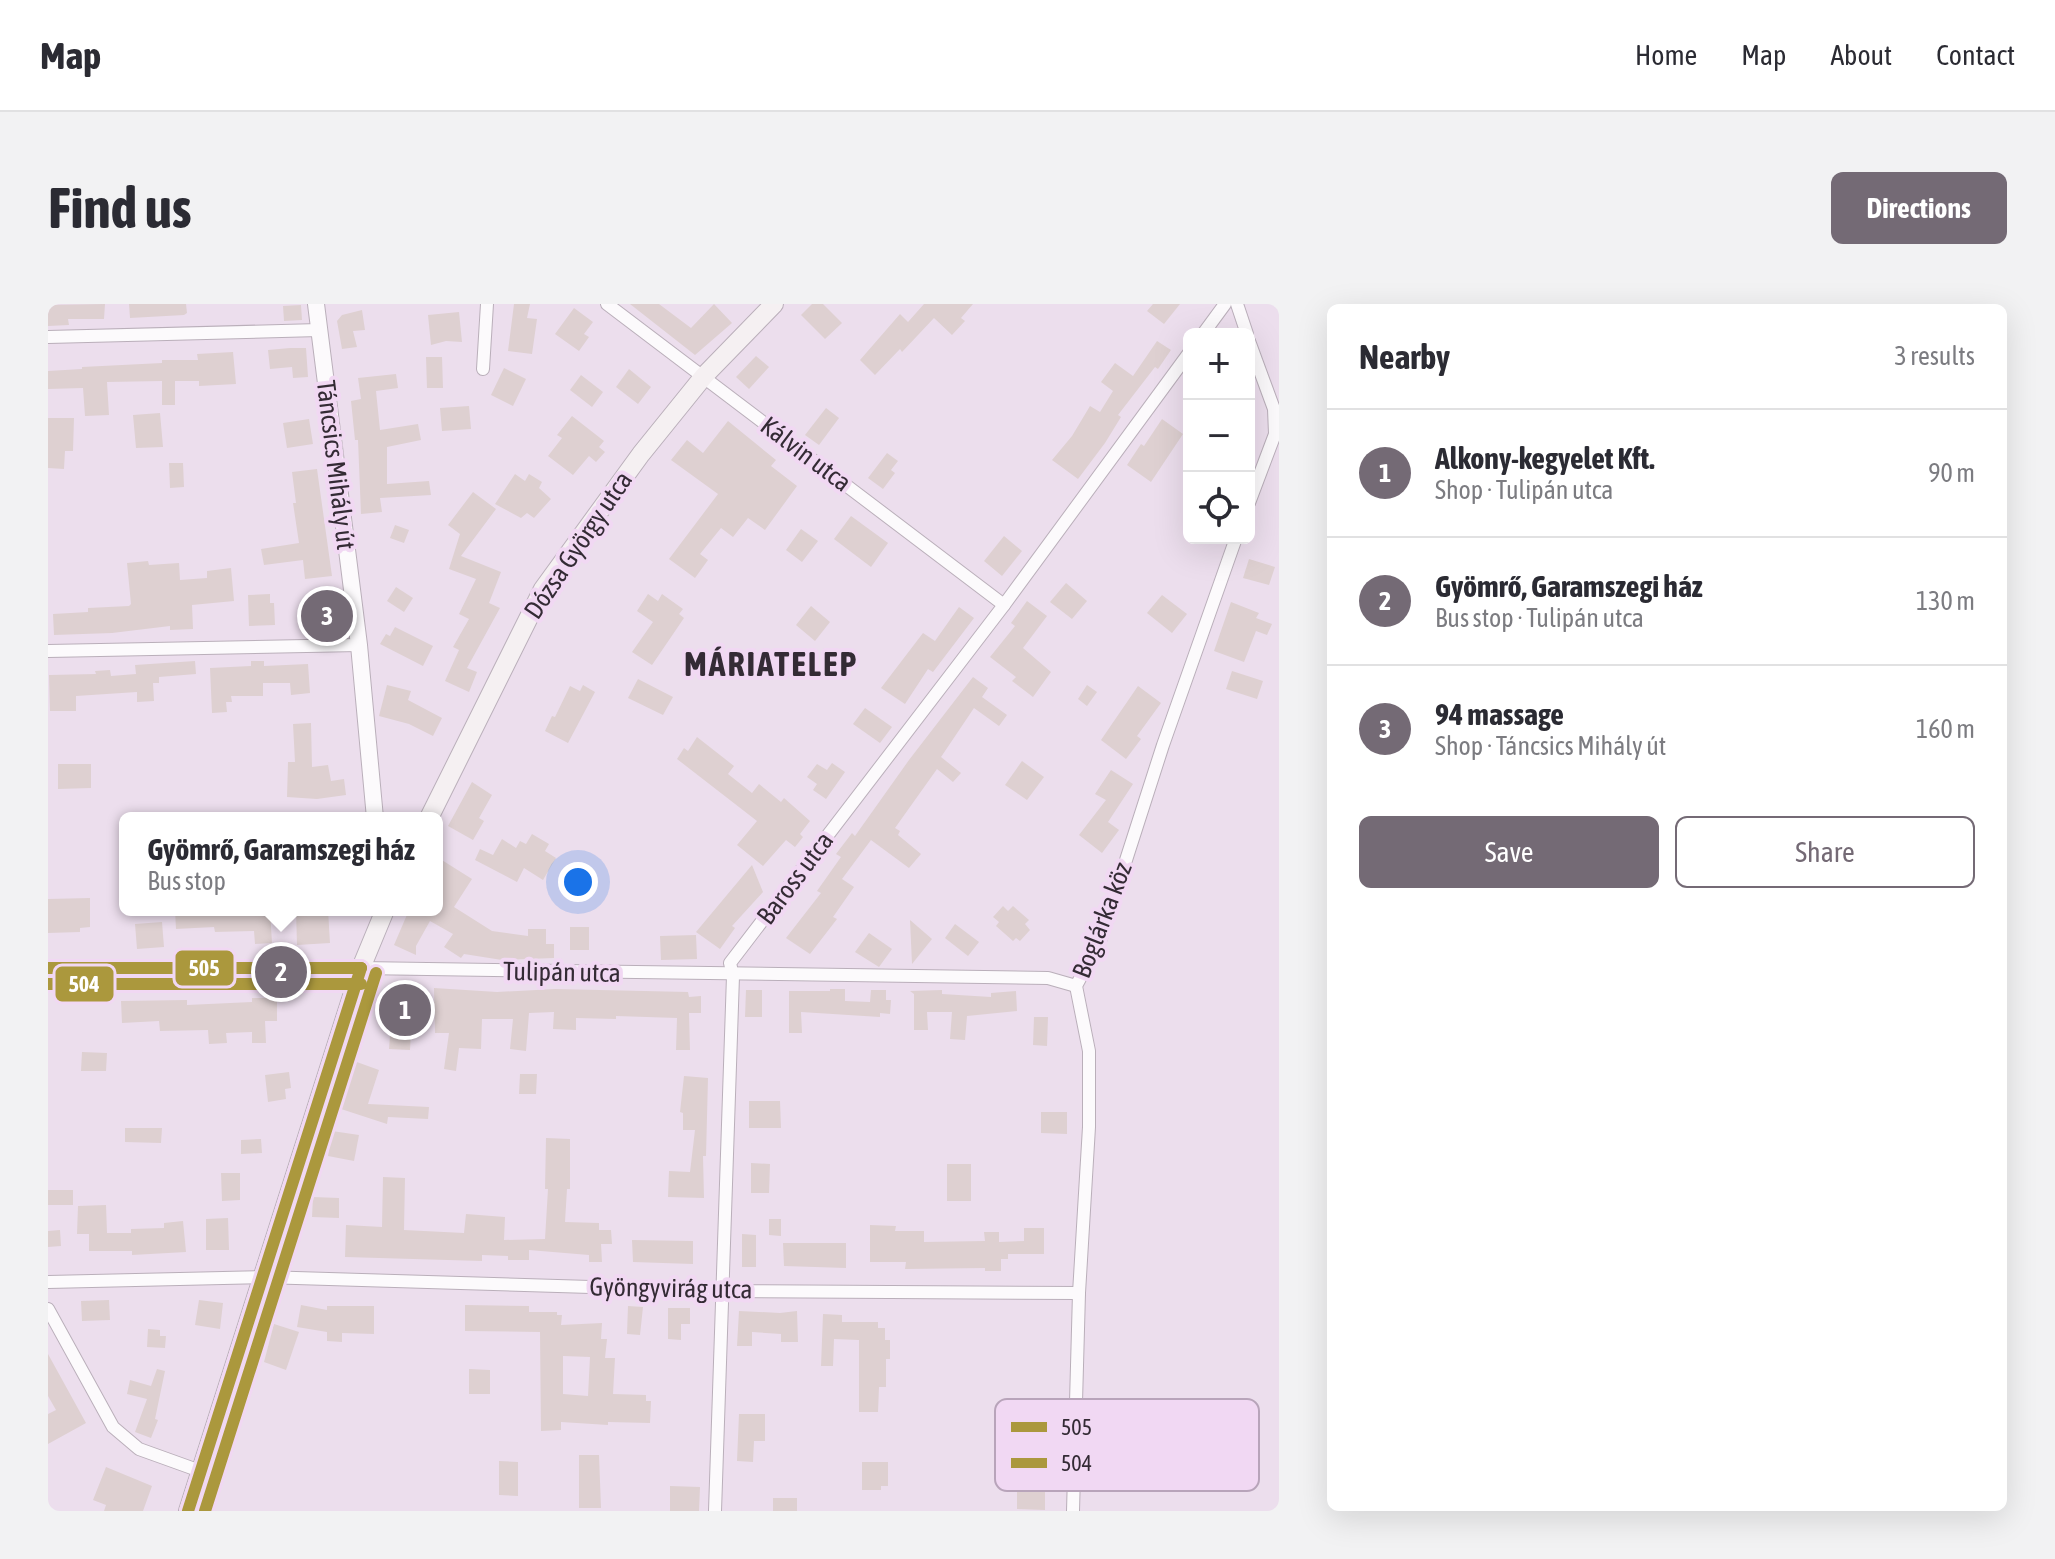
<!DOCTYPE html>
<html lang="en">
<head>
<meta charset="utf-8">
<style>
	:root { --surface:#fff; --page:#f2f2f3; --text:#2b2b33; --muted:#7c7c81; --line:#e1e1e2; --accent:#746a75 }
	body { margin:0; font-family:"Asap Condensed",sans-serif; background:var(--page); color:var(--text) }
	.controls { position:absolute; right:24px; top:24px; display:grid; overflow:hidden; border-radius:12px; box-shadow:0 8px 32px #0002 }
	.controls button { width:72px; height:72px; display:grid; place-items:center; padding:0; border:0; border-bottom:2px solid var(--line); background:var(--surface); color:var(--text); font:40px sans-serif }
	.you { position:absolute; left:530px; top:578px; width:28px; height:28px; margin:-20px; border:6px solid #fff; border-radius:50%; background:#1a73e8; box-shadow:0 0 0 12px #1a73e833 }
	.badge { display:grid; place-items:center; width:52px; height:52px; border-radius:50%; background:var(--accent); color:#fff; font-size:26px; font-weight:700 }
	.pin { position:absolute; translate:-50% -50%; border:4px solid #fff; box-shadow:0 2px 8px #0006 }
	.popup { position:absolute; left:71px; top:508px; width:324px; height:104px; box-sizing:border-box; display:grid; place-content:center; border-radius:12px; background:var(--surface); filter:drop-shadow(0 2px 6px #0005); font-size:26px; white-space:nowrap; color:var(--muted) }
	.popup b { font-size:30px; color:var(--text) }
	.popup::after { content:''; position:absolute; left:50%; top:100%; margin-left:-16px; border:16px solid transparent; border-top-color:var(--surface) }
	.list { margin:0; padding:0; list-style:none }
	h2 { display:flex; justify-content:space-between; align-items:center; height:104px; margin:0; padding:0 32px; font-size:34px }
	h2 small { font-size:26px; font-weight:400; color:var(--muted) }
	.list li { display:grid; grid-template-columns:52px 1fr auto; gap:24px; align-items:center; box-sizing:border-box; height:128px; padding:0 32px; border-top:2px solid var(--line) }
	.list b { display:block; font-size:30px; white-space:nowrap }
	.list p { margin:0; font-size:26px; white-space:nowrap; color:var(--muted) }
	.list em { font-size:26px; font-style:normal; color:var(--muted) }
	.actions { display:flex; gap:16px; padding:24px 32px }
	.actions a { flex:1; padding:18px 0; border:2px solid var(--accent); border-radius:12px; text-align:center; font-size:28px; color:var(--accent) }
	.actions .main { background:var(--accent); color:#fff }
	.icon { flex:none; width:44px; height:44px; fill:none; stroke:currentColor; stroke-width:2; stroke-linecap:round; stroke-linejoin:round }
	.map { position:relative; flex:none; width:1231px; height:1207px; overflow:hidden; border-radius:12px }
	header { display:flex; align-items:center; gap:48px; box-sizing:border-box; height:112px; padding:0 40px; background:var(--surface); border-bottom:2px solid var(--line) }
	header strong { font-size:38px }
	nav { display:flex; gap:44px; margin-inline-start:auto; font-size:28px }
	.intro { display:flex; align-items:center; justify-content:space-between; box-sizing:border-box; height:192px; padding:0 48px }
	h1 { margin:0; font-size:56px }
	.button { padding:20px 36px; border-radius:12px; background:var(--accent); color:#fff; font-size:28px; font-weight:700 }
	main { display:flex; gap:48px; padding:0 48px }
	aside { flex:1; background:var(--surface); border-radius:12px; box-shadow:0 8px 32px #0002 }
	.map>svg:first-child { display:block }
</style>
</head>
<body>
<header>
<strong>Map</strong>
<nav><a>Home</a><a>Map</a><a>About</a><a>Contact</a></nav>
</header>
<div class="intro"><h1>Find us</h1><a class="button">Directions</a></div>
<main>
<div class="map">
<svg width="1231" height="1207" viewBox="0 0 1231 1207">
	<rect width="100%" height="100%" fill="#ecdeed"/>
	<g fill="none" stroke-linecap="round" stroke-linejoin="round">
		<path stroke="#c2ccec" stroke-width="5" d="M0,674L67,672"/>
	</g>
	<g fill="#ded0d1" fill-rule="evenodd">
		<path d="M57,0L56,15H20L21,21L0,22V1Z"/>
		<path d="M81,0H138L139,9L136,11L82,14Z"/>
		<path d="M466,0H482L479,14L489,15L484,50L460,47Z"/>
		<path d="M582,0H611L643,24L666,0L684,19L647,51Z"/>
		<path d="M764,0H775L794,19L777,35L753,11Z"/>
		<path d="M876,0H925L913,14L917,17L904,31L886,14L854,48L852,45L827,71L812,56L852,10L860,18Z"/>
		<path d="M1105,0H1132L1116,20L1099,7Z"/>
		<path d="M253,1L254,16L236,17L235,2Z"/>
		<path d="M526,4L545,18L536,30L541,33L531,47L507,30Z"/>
		<path d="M314,6L317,26L305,27L309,43L294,45L289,17L294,11Z"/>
		<path d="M411,8L414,38L398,37L383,41L380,11Z"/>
		<path d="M1109,37L1123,46L1110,65L1107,63L1070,111L1073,113L1057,139L1030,175L1004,156L1024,132L1042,102L1052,108L1065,87L1053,78L1067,59L1085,72Z"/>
		<path d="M242,44H258L260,73L245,74L244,63L222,65L220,46Z"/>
		<path d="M185,48L188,80L151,82V77H127V101H114V77L59,78L61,111L37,112L35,84L0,85V67L34,65V63L114,59V56H150L149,50Z"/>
		<path d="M708,52L721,63L701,85L688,73Z"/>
		<path d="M378,53H394L395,84H379Z"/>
		<path d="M456,64L478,75L465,102L443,91Z"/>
		<path d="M581,65L603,83L590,100L568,83Z"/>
		<path d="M348,70L350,84L328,87L332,126L370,120L373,136L339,143V180L381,177L383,191L332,194L334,208L313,210L310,136H307L303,97L313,95L310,74Z"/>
		<path d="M533,71L555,88L544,103L522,86Z"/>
		<path d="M421,102L423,125L394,127L392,104Z"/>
		<path d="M778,104L791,114L771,141L757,131Z"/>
		<path d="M112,109L115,143L88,144L85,111Z"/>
		<path d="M524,112L556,137L551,143L557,148L548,158L541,152L525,171L500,152L514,134L509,131Z"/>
		<path d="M0,114H26L25,147H17L16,165L0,164Z"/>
		<path d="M261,115L265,140L239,144L235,119Z"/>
		<path d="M1114,115L1135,130L1103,178L1079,161L1093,140L1096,142Z"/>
		<path d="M680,117L728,156L723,162L749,182L717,226L700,214L685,233L673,224L652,250L660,256L647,274L621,255L670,190L623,156L639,136L655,149Z"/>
		<path d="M839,149L850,157L843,166L847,169L835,185L820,174Z"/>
		<path d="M121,159H135L136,183L122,184Z"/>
		<path d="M269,165L284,272L257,275L255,256L216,261L213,245L251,239L245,199H248L244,168Z"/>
		<path d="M467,170L477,177L481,170L494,178L491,184L503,195L486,214L479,209L473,214L447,200Z"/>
		<path d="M425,188L448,205L413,252L453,268L441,299L452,304L419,364L429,368L421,388L397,377L411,346L405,343L421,315L411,310L428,275L401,265L412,230L400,221Z"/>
		<path d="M803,212L840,239L823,263L786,235Z"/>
		<path d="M347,221L361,226L356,239L342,234Z"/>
		<path d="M753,225L770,237L754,258L738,246Z"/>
		<path d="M956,232L974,247L954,272L936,257Z"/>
		<path d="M1201,255L1227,263L1221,281L1195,274Z"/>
		<path d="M100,257L101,261L131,259L132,276L159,274V267L183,264L186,297L144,301L145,325L122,326V322L64,329L6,331L5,310L40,308V304L81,302L83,300L79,259Z"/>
		<path d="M1018,279L1039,297L1024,315L1002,298Z"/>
		<path d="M348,283L365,294L356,308L339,297Z"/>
		<path d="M222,290V299H226L227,321L201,322L200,291Z"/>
		<path d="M600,290L610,297L614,290L635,305L631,310L636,314L604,361L584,348L605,318L589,307Z"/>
		<path d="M1114,291L1139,310L1124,329L1099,309Z"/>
		<path d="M979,297L999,312L975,344L1003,368L985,393L964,377L968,373L942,353L967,322L963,319Z"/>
		<path d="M1183,298L1211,309L1208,314L1224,320L1219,331L1208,327L1196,358L1166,347Z"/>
		<path d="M763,302L782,318L767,337L748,321Z"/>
		<path d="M911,303L926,314L885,368L880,365L857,400L833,384L875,329L887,337Z"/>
		<path d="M347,323L385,342L375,362L332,340L338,330L342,332Z"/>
		<path d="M147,357L148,370L111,373V379H105L106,397L89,398V388L28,392V407H2L1,371L48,370L47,367L62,366L63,372L88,370L87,361Z"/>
		<path d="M203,357H216V362L260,360L262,389L243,391L242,379H215V392H183L184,398H178L179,408L164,409L162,364L203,362Z"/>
		<path d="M1184,367L1215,377L1209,395L1178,385Z"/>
		<path d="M925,373L940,384L934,393L959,411L951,422L926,404L893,453L913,469L905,478L889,465L847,524L852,527L850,531L873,550L861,564L823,536L794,575L806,583L785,613L789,615L762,650L738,634L773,589L769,587L793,553L788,550L804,529L807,532L861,456Z"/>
		<path d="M590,375L625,393L615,411L580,394Z"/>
		<path d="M339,381L363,387L360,396L394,414L385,432L361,420L331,412Z"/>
		<path d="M535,381L547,388L520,439L497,427L504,412L507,413L522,382L532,387Z"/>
		<path d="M1039,381L1049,388L1039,402L1030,395Z"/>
		<path d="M1090,382L1113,399L1089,432L1093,435L1078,455L1053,436Z"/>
		<path d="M817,404L844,423L832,439L805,420Z"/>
		<path d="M263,419L264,463L280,461L283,477L296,475L298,491L269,495L239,493L240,458H247L245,420Z"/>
		<path d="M649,433L686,462L680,470L704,489L711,480L733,498L736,494L762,517L752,530L755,533L747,543L738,536L715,562L689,541L709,517L629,455L636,444L640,447Z"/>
		<path d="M974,457L996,473L979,496L957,481Z"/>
		<path d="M784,459L797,468L778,495L765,486L769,480L759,473L769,460L779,466Z"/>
		<path d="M10,460H43V484L10,485Z"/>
		<path d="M1063,466L1085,480L1060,518L1071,526L1054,549L1031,531L1058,496L1047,490Z"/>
		<path d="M424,478L444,491L431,514L436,517L425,536L400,522Z"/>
		<path d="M484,530L501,540L497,547L508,554L495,576L476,564L469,578L427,556L432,545L445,551L454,535L468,544L472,537L478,540Z"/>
		<path d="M389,553L424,575L406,603L444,627L480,632V625H498V640H506V654L454,656L416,650L413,654L396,643L405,630L382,617L368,642V651L346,641L361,606H389Z"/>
		<path d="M704,561L715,588L684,622L687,624L672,645L648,628Z"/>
		<path d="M42,594V623L32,624V628L0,629V595Z"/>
		<path d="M955,602L960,607L965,602L981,616L977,620L982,626L972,637L968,634L965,637L948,622L951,618L945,613Z"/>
		<path d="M127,606H222L224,639L207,640L206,627L167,628L166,623L128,625Z"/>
		<path d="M248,606H280L282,639L249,641Z"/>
		<path d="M862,616L884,635L864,660Z"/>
		<path d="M114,618L116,643L89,645L87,620Z"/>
		<path d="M907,620L931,638L920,652L897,634Z"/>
		<rect x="522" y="623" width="19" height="23"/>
		<path d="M821,629L844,645L831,663L807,648Z"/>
		<path d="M648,631L649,655L613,656L612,632Z"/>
		<path d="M386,684L449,688L507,685L640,688L641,693L653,692V709H641L642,746H628L629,714L568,712V715L528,714V726L505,725L506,708L481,709L478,747L462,745L465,715H434L433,745L411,744L408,767L396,765L401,729H387Z"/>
		<path d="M782,685H797V697L822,698L823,686H838V696H843L842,710L832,709V713L753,708L754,729H741V687H782Z"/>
		<path d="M698,686H714V713H697Z"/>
		<path d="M894,686V690L943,693V689L968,687L969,707L919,712L917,736L902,735L904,708H879L880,726H866V690L862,687Z"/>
		<path d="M204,694H229V717H217L218,739H204V728L178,729L179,739L161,740L160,726L112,727L111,717L74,719L73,697L139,696V701L204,698Z"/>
		<path d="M365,694L362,746L341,745L343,718L349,721Z"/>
		<path d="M986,713H1000L999,742L985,741Z"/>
		<path d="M34,748L59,749L58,767H33Z"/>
		<path d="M306,757L331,766L320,800L381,803L380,815L340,813L339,820L290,804Z"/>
		<path d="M241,768L243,784L237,785L238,795L220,798L217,771Z"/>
		<path d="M472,770H489L488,790H471Z"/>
		<path d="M636,772L660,774L658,852H655L656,894L620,893L621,867L642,868L647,826H635V809L632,808Z"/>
		<path d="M701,797H732L733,824H701Z"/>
		<path d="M993,808H1019V830L993,829Z"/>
		<path d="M77,824H114L113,839L77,838Z"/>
		<path d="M284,827L311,831L306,857L280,852Z"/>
		<path d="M498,834L522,835V885H519L517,918L551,919V926H563L564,940H553L554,958H541V951L481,946V956H460V952L434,951V957L297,953L298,921L334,923L335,873L357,874L356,926L416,929L418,910L457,913L456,936L497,935L500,885H497Z"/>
		<path d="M213,835L214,849L193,850V836Z"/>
		<path d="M703,859L722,860L721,889H703Z"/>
		<rect x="899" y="860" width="24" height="37"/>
		<path d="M173,869H192V896L174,897Z"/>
		<rect x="0" y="886" width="25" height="15"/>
		<path d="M265,893L291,894V914L264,913Z"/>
		<path d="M58,901L59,929H83V925L116,924V919L135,917L138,948L84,951V947H41V930H29L30,902Z"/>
		<path d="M180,914L181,946H158V915Z"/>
		<path d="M721,915H733V932L721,931Z"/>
		<path d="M822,921L848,922L847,927H876V938L937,937L936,928H951V938L976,937V924H996V950H960V955H953V967H937V964L857,965L858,958H822Z"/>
		<path d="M12,926L13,942L0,943V927Z"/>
		<path d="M694,930L708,931V963H694Z"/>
		<path d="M584,936L645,937V960L585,958Z"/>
		<path d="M735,939H798V964L736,962Z"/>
		<path d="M61,996L62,1016L34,1017L33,997Z"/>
		<path d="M151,996L175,999L172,1025L147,1021Z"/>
		<path d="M253,1001L279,1006V1002H326V1030L294,1029V1038L279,1037V1028L249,1023Z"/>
		<path d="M417,1001L481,1002V1008H509V1011H514L513,1021L554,1019L553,1035H559L557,1054H567L565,1090L598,1091V1097H603L602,1119L560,1118V1121L513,1118V1126L493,1127L492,1028L417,1027ZM515,1052L542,1053L540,1092L515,1090Z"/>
		<path d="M580,1002L595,1003L592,1031L579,1030Z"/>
		<path d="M620,1004H642V1020H633V1036L620,1035Z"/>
		<path d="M691,1007L732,1009L749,1007L750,1038H733V1030L704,1028V1042H689Z"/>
		<path d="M775,1010L794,1011V1018H830V1024H837V1036H842V1055H838V1083H831L830,1108H811V1036L786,1035L785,1062H773Z"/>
		<path d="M226,1020L251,1028L238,1066L216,1058Z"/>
		<path d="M100,1025L112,1026V1032H118L117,1044L99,1043Z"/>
		<path d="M0,1050L38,1119L0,1140V1110L8,1106L0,1092Z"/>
		<path d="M109,1065L117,1067L107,1115L110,1116L103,1134L87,1128L99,1095L79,1090L82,1076L103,1082Z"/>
		<path d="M421,1065L442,1066V1090H421Z"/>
		<path d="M691,1110H717V1137H706L705,1158L689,1157Z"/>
		<path d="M974,1125H998L997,1165H1000V1178L997,1177V1206L969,1205V1178H963V1165H974Z"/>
		<path d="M531,1151H551L553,1204H531Z"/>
		<path d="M451,1157L470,1158V1192L451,1191Z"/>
		<path d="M814,1158H840V1182H833V1186H814Z"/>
		<path d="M58,1163L104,1182L95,1207H56L58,1201L45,1196Z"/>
		<path d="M622,1182L652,1183L651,1207H622Z"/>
		<rect x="725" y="1194" width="24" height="13"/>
	</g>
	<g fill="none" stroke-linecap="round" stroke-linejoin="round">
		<g stroke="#baafba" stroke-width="14">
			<g id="minor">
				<path d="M559,0L956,301"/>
				<path d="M1189,0L1199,30"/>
				<path d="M1155,30L1177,0"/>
				<path d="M0,33L271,26"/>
				<path d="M1201,37L1226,105L1227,130L1201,199"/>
				<path d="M435,65L439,0"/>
				<path d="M0,347L311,341"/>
				<path d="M313,664L1000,674L1028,682"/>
				<path d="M0,978L215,973L675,987L1031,989"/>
				<path d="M0,1005L65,1123L91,1145L155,1168"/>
				<path d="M667,1207L685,672L682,659L956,301L1141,49"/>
				<path d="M1025,1207L1031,989L1041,823V747L1028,682L1052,637L1115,441L1188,234"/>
			</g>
		</g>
		<g stroke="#baafba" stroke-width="18">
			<g id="tertiary">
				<path d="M268,0L311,341L327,514"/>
				<path d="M0,664H313"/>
			</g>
		</g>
		<g stroke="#baafba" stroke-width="20">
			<g id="secondary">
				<path d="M381,514L495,285L593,150L656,72L726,0"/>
				<path d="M140,1207L313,664L337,606"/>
			</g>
		</g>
		<use href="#minor" stroke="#fcfafc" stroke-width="12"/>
		<use href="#tertiary" stroke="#fcfafc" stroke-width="16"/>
		<use href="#secondary" stroke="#f5f0f2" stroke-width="18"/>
		<g stroke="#f1d8f3" stroke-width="18">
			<g id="bus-1">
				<path d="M0,664H313"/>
				<path d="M140,1207L313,664"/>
			</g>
		</g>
		<g stroke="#f1d8f3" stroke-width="18">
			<g id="bus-2">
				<path d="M0,680H313"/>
				<path d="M157,1207L328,669"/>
			</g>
		</g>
		<use href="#bus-1" stroke="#ab983d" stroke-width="12"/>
		<use href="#bus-2" stroke="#ab983d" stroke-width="12"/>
	</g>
	<g text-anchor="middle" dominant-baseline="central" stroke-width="8" stroke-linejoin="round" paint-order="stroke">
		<g font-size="26" fill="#342b35" stroke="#f1d8f3">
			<text transform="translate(758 150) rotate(37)">Kálvin utca</text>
			<text transform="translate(288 161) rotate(83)">Táncsics Mihály út</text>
			<text transform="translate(530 241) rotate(-56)">Dózsa György utca</text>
			<text transform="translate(747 574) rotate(-53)">Baross utca</text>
			<text transform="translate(1054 616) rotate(-69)">Boglárka köz</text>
			<text transform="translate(514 668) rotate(1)">Tulipán utca</text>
			<text transform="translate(623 984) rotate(1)">Gyöngyvirág utca</text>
		</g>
		<g font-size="34" font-weight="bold" letter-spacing="2" fill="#342b35" stroke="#f1d8f3">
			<text x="723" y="359">MÁRIATELEP</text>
		</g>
	</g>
	<rect x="947" y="1095" width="264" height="92" rx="12" fill="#f1d8f3" stroke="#b8a4ba" stroke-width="2"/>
	<rect x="963" y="1118" width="36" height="10" fill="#ab983d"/>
	<rect x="963" y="1154" width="36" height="10" fill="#ab983d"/>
	<g font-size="22" fill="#342b35">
		<text x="1013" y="1131">505</text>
		<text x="1013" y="1167">504</text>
	</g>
	<g stroke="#f1d8f3" stroke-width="3">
		<rect x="126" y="645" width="61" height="38" rx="8" fill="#ab983d"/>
		<rect x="6" y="661" width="61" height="38" rx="8" fill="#ab983d"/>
	</g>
	<g font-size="22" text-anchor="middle" font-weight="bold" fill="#fff">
		<text x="156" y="672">505</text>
		<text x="36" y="688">504</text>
	</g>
</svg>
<div class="controls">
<button>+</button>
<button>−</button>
<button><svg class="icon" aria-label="locate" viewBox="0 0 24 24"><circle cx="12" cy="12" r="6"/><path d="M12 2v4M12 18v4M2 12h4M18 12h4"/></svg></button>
</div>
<div class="you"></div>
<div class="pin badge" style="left:357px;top:706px">1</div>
<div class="pin badge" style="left:233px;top:668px">2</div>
<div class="popup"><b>Gyömrő, Garamszegi ház</b>Bus stop</div>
<div class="pin badge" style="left:279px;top:312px">3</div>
</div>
<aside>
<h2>Nearby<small>3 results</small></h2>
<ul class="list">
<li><span class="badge">1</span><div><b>Alkony-kegyelet Kft.</b><p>Shop · Tulipán utca</p></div><em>90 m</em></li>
<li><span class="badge">2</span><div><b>Gyömrő, Garamszegi ház</b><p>Bus stop · Tulipán utca</p></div><em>130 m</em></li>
<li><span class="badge">3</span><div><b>94 massage</b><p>Shop · Táncsics Mihály út</p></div><em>160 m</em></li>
</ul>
<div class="actions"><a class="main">Save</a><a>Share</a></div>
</aside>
</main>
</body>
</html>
